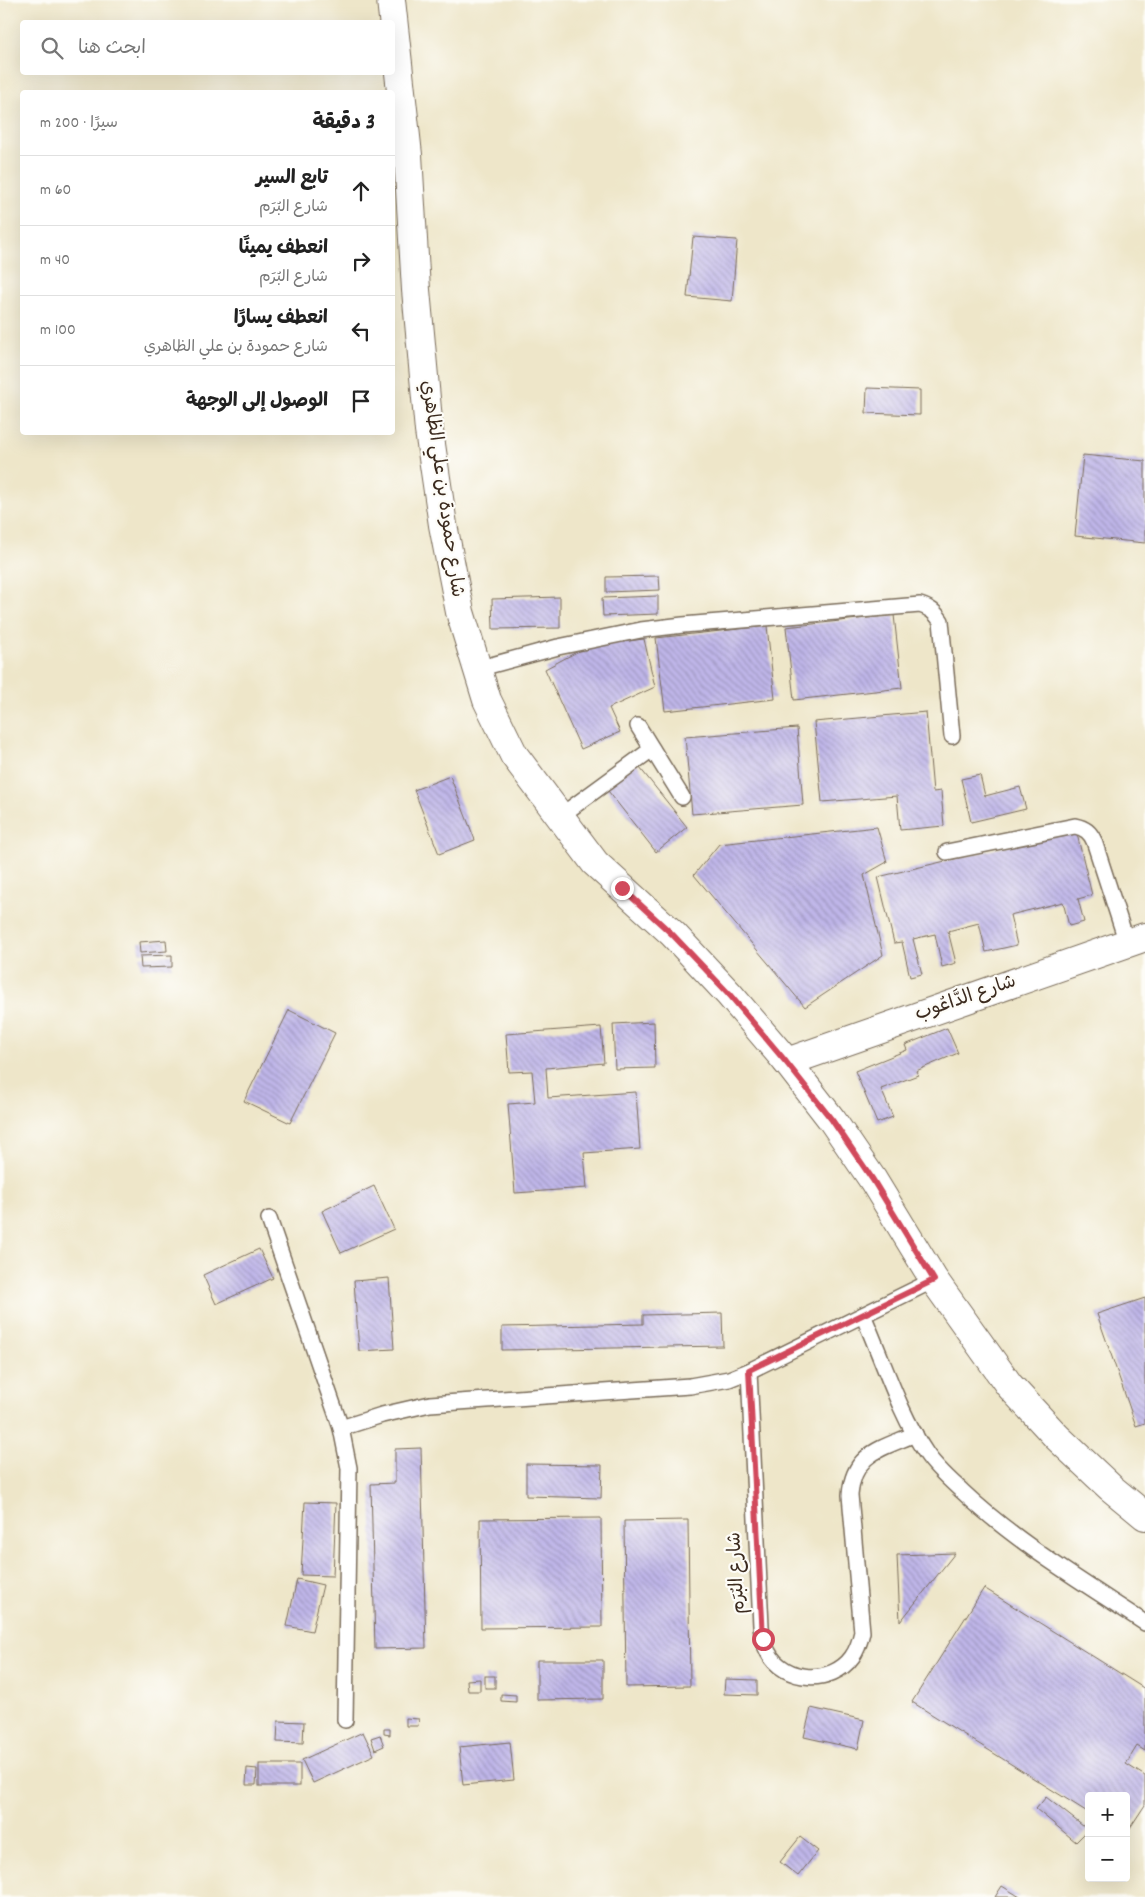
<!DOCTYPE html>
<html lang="ar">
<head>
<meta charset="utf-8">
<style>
	:root { --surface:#fff; --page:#f2f2f2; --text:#222; --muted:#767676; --line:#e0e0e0 }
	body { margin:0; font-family:Dekko,"Playpen Sans Arabic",sans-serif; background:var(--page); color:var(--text); direction:rtl }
	.controls { position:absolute; right:15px; bottom:15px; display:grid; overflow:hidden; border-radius:5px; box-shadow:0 5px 20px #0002 }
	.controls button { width:45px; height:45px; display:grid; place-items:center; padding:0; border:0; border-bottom:1px solid var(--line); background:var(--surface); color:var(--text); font:25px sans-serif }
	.stop { position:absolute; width:15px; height:15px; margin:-11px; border:4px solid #d1495b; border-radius:50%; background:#fff }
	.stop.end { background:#d1495b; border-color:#fff; box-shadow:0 1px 5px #0008 }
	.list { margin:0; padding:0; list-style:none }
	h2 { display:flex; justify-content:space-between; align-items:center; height:65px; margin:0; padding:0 20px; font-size:21px }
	h2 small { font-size:16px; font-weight:400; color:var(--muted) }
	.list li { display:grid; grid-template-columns:32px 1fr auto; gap:15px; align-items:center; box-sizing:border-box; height:70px; padding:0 20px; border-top:1px solid var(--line) }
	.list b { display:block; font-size:19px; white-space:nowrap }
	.list p { margin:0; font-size:16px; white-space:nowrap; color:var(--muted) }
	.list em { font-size:16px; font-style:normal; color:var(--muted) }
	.icon { flex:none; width:28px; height:28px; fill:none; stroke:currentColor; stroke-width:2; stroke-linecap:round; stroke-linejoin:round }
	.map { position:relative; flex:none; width:1145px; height:1897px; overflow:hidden; direction:ltr }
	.search { position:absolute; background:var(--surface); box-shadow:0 5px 20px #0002; left:20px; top:20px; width:375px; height:55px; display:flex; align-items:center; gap:12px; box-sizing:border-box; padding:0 18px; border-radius:5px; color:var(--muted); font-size:19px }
	.panel { position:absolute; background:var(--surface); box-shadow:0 5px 20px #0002; left:20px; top:90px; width:375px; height:345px; border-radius:5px; direction:rtl }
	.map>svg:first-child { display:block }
</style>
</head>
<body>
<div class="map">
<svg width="1145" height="1897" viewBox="0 0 1145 1897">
	<defs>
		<pattern id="building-back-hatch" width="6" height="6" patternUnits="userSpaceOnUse" patternTransform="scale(1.25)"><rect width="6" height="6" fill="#bfb6e9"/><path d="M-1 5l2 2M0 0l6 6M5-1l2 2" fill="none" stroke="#9c94bc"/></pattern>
	</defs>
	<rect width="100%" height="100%" fill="#fdfcf7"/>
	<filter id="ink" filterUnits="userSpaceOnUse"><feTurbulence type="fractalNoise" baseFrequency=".02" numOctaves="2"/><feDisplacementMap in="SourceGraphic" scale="10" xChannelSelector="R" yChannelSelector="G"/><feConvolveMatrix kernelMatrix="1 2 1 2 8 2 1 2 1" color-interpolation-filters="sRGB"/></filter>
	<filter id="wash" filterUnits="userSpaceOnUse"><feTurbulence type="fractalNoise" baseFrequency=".0096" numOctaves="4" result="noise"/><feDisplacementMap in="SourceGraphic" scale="20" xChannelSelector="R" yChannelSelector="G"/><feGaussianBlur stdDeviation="1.12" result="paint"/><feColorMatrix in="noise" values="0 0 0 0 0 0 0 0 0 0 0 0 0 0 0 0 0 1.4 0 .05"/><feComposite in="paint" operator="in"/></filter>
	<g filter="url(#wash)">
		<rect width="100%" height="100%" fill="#eee6c9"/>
		<g id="blocks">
			<g fill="url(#building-back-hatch)">
				<path d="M693,237L737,240L732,301L687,297Z"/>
				<path d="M867,388L920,390V415L866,413Z"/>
				<path d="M1083,455L1145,461V543L1075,536Z"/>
				<path d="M659,576L660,590L606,592V577Z"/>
				<path d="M658,596V614L603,616L602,598Z"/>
				<path d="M560,597V628L493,629L492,599Z"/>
				<path d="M894,615L902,688L794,700L786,627Z"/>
				<path d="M767,626L775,699L665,711L656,638Z"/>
				<path d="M644,639L655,687L609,708L620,732L581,749L545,669L588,646Z"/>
				<path d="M926,712L933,792L941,791L944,826L900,830L897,796L822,802L814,722Z"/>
				<path d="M797,728L803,805L692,814L685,737Z"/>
				<path d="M636,763L687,827L656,852L605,787Z"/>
				<path d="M980,775L985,796L1020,787L1026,809L971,822L961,779Z"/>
				<path d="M450,776L475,840L439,854L414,790Z"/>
				<path d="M877,827L887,862L864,875L883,955L805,1007L694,875L719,844Z"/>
				<path d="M1076,830L1092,895L1078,899L1084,922L1069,926L1063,902L1010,915L1017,945L986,952L979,923L948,931L956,963L942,967L935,934L913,939L922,974L910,977L902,942L894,943L878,877Z"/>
				<path d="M166,940L167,951L140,953L139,942Z"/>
				<path d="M172,955V967L141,968L140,956Z"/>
				<path d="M289,1010L335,1033L290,1123L244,1101Z"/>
				<path d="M654,1022L655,1068L615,1069L613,1024Z"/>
				<path d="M601,1027L604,1063L546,1068L548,1098L636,1092L640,1149L584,1153L587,1188L515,1193L508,1104L535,1102L532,1071L509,1072L506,1034Z"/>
				<path d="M947,1028L958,1053L916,1071L918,1075L881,1089L893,1117L877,1123L855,1071L907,1050L905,1045Z"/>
				<path d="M374,1186L394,1229L341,1253L322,1211Z"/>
				<path d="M259,1249L273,1278L216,1304L203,1275Z"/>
				<path d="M389,1278L394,1349L359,1351L354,1281Z"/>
				<path d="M1145,1298V1423L1136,1426L1097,1314Z"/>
				<path d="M722,1313L723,1346L502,1350V1327L643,1324V1315Z"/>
				<path d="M421,1448L426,1648L375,1649L371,1484L395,1483V1449Z"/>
				<path d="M526,1464L602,1465L601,1498L526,1496Z"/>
				<path d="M305,1502L336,1503L333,1576L301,1575Z"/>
				<path d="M601,1518L602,1627L481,1628L480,1519Z"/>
				<path d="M688,1520L690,1686L626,1687L624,1521Z"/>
				<path d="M955,1553L900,1622L897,1555Z"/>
				<path d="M297,1579L323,1585L312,1631L287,1626Z"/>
				<path d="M984,1588L1145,1689V1751L1137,1746L1126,1764L1145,1776V1805L1126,1834V1796H1089V1813L912,1702Z"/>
				<path d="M537,1660H603V1699L537,1700Z"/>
				<rect x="485" y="1676" width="10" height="12"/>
				<path d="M480,1679V1691H468L467,1680Z"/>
				<path d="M725,1679L757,1680V1695L724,1694Z"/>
				<path d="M501,1694L516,1695V1702L501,1701Z"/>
				<path d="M811,1708L864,1720L858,1749L804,1737Z"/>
				<path d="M406,1718L419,1719L418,1726H406Z"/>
				<path d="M278,1721L304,1722L303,1743L277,1742Z"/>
				<path d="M384,1729H390V1735L384,1734Z"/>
				<path d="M363,1732L374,1755L313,1783L302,1760Z"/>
				<path d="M380,1735L384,1746L375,1750L371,1738Z"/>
				<path d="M510,1742L514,1780L463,1785L459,1747Z"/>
				<rect x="259" y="1764" width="41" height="22"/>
				<path d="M247,1768L257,1769L256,1785H246Z"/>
				<path d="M1046,1797L1088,1830L1076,1842L1036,1809Z"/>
				<path d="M800,1837L818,1851L798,1876L780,1862Z"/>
				<path d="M1002,1886L1020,1897H995Z"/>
			</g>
		</g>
	</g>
	<g filter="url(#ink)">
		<use href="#blocks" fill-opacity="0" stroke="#7a6c5a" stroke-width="1"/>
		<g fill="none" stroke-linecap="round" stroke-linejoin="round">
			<g stroke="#7a6c5a" stroke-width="18">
				<g id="lane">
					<path d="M477,669L558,647L641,630L683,625L920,605C930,608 935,612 941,621L952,736"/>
					<path d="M638,726L682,797"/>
					<path d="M559,817L652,749"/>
					<path d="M947,852L1075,826C1085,828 1090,832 1094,841L1127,943"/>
					<path d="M269,1219L341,1428L349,1468L345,1720"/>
					<path d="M863,1315C882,1358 900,1415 926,1453C936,1468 950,1480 963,1492C1017,1543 1083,1582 1145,1623"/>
					<path d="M749,1371L761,1626C762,1635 763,1643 768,1652C784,1683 832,1685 852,1657C858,1649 860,1641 862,1632L850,1495C853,1453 881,1449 915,1434"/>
					<path d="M341,1428L382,1415L430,1404L690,1386L729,1379L749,1371L934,1280"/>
				</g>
			</g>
			<g stroke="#7a6c5a" stroke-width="30">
				<g id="street">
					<path d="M391,0L408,155L416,290L429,431L443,525L460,612L487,700L514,755L595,863L673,934L729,994L787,1062L832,1120L873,1180L934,1280L1009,1385L1057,1437L1111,1488L1145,1516"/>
					<path d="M787,1062L1145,937"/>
				</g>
			</g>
			<use href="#lane" stroke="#fff" stroke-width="15"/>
			<use href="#street" stroke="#fff" stroke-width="28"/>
		</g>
	</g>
	<g fill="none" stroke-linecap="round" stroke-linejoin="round" filter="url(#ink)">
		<path stroke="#d1495b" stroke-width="6" d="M622,888L672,934L729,994L786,1062L832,1120L873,1180L934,1280L749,1370L763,1639"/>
	</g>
	<g text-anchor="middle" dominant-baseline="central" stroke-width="4.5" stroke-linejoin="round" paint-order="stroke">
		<g font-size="19" fill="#3b2a1e" stroke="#fdfcf7">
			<text transform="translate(441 489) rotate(82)">شارع حمودة بن علي الظاهري</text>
			<text transform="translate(966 999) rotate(-19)">شارع الدَّاعُوب</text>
			<text transform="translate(738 1573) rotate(-93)">شارع البُرَم</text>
		</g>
	</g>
</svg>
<div class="controls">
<button>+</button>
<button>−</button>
</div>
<div class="stop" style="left:763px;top:1639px"></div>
<div class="stop end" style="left:622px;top:888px"></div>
<div class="search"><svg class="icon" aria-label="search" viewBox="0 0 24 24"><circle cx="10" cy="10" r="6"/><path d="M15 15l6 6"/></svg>ابحث هنا</div>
<section class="panel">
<h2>3 دقيقة<small>سيرًا · 200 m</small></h2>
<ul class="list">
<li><svg class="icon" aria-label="ahead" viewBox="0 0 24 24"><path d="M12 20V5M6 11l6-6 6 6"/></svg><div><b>تابع السير</b><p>شارع البُرَم</p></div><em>60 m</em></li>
<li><svg class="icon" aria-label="right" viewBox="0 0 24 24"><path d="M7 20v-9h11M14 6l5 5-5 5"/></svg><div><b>انعطف يمينًا</b><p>شارع البُرَم</p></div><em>40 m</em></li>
<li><svg class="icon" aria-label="left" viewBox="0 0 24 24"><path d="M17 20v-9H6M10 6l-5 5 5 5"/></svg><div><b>انعطف يسارًا</b><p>شارع حمودة بن علي الظاهري</p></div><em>100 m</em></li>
<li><svg class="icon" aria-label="arrive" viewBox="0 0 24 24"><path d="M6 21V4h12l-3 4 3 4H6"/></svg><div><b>الوصول إلى الوجهة</b></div></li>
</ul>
</section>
</div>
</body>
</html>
